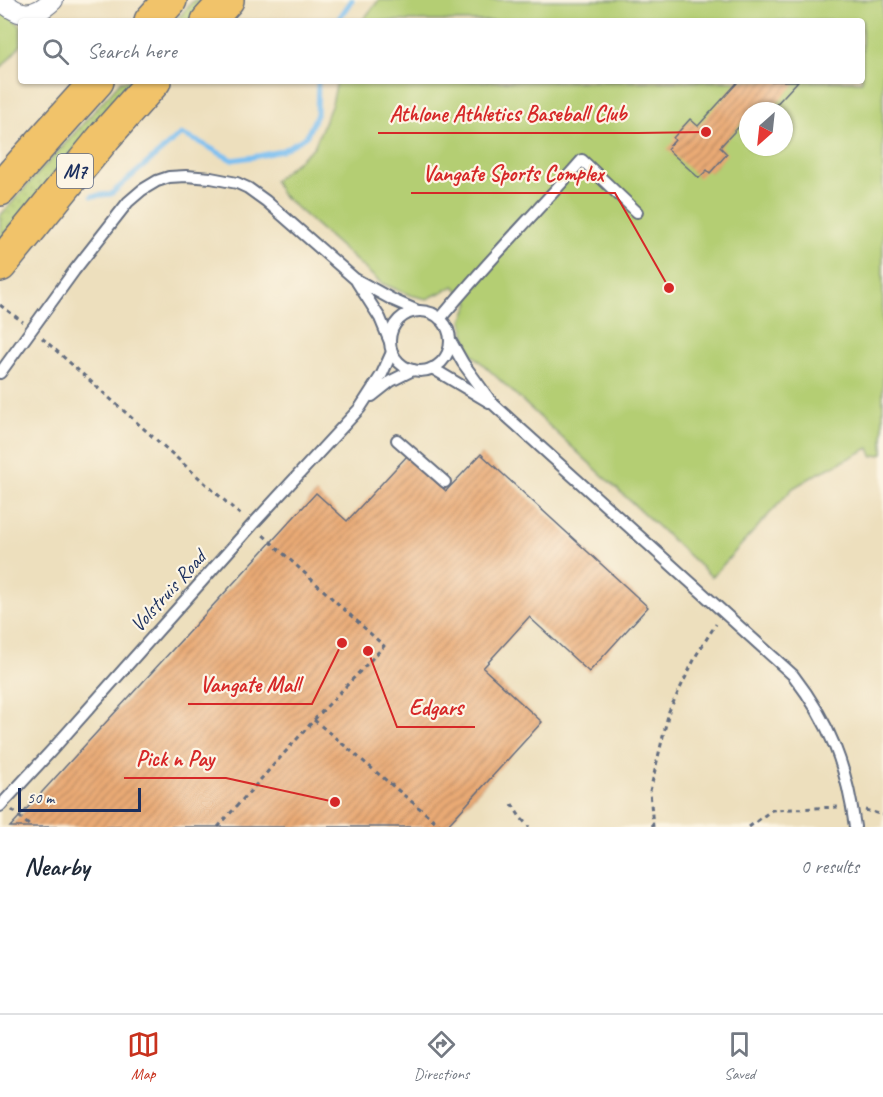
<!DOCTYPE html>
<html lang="en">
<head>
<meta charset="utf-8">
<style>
	:root { --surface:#fff; --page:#f2f2f3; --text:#1f2937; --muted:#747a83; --line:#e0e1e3; --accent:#c8321e }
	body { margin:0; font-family:Caveat,sans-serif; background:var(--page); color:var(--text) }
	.compass { position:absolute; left:739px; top:102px; width:54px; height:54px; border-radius:50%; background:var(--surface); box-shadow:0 2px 4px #0004; rotate:207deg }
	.scale { position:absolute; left:18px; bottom:15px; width:123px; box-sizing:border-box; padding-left:6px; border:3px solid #1b2f5e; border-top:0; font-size:16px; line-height:21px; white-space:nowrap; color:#1b2f5e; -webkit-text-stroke:4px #fcf5e5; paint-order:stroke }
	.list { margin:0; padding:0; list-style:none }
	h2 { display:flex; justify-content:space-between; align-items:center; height:78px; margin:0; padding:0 24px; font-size:26px }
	h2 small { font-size:20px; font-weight:400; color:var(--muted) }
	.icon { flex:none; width:33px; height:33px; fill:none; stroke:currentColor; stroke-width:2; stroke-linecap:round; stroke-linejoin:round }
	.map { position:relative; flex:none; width:883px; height:827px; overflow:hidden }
	.search { position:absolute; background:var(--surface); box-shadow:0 2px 4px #0004; left:18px; right:18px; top:18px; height:66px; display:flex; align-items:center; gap:15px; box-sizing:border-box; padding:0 21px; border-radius:6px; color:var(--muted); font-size:22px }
	.sheet { height:186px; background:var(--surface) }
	nav { display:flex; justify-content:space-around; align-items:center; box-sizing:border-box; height:84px; border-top:2px solid var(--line); background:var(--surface); font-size:16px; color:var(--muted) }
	nav a { display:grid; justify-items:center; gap:3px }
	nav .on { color:var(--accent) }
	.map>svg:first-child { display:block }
</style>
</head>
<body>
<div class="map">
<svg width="883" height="827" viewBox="0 0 883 827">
	<defs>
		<pattern id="grass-dots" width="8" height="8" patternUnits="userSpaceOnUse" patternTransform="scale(1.5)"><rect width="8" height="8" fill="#b4ce73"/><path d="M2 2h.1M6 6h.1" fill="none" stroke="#9ab166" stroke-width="1.8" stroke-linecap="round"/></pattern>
		<pattern id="building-hatch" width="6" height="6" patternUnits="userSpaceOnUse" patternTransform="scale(1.5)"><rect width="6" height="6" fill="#eaaa75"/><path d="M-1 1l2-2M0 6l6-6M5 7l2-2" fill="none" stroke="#bd8b63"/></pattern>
	</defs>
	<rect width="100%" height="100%" fill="#fcf5e5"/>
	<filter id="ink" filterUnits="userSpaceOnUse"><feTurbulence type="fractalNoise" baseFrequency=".0167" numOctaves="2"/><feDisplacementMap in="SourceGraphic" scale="12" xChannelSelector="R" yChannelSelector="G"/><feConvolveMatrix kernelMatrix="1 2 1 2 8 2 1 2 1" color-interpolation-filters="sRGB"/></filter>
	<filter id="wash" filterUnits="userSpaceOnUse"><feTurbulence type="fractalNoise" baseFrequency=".008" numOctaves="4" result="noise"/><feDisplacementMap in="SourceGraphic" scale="24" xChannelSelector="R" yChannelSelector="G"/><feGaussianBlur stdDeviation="1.35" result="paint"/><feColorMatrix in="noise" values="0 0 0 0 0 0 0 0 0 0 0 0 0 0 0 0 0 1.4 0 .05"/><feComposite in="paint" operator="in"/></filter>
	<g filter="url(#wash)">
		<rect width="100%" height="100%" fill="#eddfbd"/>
		<g fill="url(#grass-dots)" stroke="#687e68" stroke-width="1.5">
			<path d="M194,0H208L190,21H175Z"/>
			<path d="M121,81H136L0,243V216Z"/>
		</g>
		<g fill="#b4ce73" stroke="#687e68" stroke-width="1.5" fill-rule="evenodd">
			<path d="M379,0H883V454L872,456L869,448L817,474L793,488L712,577L473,355L468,345L462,321L470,303L454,286L427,299L410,295L381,283L281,194L274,181L314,147L332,104L337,81H862V21H362ZM748,111H784V147H748Z"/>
			<path d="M0,7L21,26V45L0,69Z"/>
		</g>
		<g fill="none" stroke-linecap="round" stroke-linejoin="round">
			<g stroke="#7bbff1" stroke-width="5">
				<path d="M337,21L352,0"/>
				<path d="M92,196L111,194L181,134L201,143L232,160L253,157L281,151L306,137L317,114L318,81"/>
			</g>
		</g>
		<g id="blocks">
			<g fill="url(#building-hatch)">
				<path d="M735,81H798L770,111H768L760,104L753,111H748V117L720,147L727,154L710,173L707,170L699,178L667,149L675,140L673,138L690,119L698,126L737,83Z"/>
				<path d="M481,454L648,607L589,672L529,617L483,668L542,722L446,827H10L316,493L347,521L407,456L446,491Z"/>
			</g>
		</g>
	</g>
	<g filter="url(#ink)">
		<use href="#blocks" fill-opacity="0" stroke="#646d7f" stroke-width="1.5"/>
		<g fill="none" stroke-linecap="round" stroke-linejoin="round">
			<g stroke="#646d7f" stroke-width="14">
				<g id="service">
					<path d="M357,282L380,318L390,342"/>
					<circle cx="420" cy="341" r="30"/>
					<path d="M440,319C485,264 535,214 582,160L637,212"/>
					<path d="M450,340L463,363L492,403L793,675C830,723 847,767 855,827"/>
					<path d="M432,368L489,402"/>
					<path d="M0,373L74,271L128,202L142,190L157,181L169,177L186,176L211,178L237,183L248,188L266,201L355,279L393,300L418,311"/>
					<path d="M372,396L391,381L413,370"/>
					<path d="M397,440L445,482"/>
					<path d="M0,806L52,750L252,525L360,408L382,374L392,352"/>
				</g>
			</g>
			<g stroke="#646d7f" stroke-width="22">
				<path id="minor" d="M1,0C20,18 34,18 53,0"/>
			</g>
			<g stroke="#646d7f" stroke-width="36">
				<g id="trunk">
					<path d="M151,21L170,0"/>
					<path d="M208,21L227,0"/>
					<path d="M0,189L97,81"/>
					<path d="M0,265L106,135L154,81"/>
				</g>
			</g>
			<g stroke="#646d7f" stroke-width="3" stroke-dasharray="4.5 4.5" stroke-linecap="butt">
				<path d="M0,305L23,322"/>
				<path d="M42,338L243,517"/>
				<path d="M314,720L442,827"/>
				<path d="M512,804L520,817L529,827"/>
				<path d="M12,810L31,827"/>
				<path d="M865,810L883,815"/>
				<path d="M218,827L314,720L384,646L261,533"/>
				<path d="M653,827L650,791L669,711L697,654L716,624"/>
				<path d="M749,827L772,810L838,807"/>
			</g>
			<use href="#service" stroke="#fff" stroke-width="10"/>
			<use href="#minor" stroke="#fff" stroke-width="20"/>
			<use href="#trunk" stroke="#f1c36a" stroke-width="33"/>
		</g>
	</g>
	<g text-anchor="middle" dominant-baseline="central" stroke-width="4.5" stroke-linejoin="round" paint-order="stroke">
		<rect fill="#fcf5e5" stroke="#5e6a86" stroke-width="1.5" x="57" y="154" width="36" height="34" rx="4.5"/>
		<g font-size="20" font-weight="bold" fill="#1b2f5e">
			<text x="75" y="171">M7</text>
		</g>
		<g font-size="21" fill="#1b2f5e" stroke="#fcf5e5">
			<text transform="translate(168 591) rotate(-48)">Volstruis Road</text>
		</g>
	</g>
	<path fill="none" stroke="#d62828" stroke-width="2" d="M706 132L638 133H378M669 288L615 193H411M342 643L312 704H188M368 651L397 727H475M335 802L226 778H124"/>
	<g fill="#d62828" stroke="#fcf5e5" stroke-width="2">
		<circle cx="706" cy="132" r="6"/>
		<circle cx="669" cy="288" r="6"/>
		<circle cx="342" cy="643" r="6"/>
		<circle cx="368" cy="651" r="6"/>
		<circle cx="335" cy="802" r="6"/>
	</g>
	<g font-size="22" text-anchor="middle" font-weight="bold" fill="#d62828" stroke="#fcf5e5" stroke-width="4.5" stroke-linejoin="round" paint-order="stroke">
		<text x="508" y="121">Athlone Athletics Baseball Club</text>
		<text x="513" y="181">Vangate Sports Complex</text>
		<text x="250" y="692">Vangate Mall</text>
		<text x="436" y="715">Edgars</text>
		<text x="175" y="766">Pick n Pay</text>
	</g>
</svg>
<svg class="compass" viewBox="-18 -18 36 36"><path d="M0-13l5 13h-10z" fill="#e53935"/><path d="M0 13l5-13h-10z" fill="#747a83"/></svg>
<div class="scale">50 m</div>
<div class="search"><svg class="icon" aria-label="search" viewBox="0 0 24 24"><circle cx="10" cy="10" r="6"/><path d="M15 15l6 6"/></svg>Search here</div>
</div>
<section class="sheet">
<h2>Nearby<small>0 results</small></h2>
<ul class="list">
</ul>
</section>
<nav>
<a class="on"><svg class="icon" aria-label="map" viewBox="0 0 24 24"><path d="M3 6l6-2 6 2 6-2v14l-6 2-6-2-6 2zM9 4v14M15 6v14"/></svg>Map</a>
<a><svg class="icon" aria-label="directions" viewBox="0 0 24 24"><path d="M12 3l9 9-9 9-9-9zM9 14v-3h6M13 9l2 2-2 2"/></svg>Directions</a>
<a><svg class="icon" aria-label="saved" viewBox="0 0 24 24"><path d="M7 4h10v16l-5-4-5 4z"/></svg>Saved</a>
</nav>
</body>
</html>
